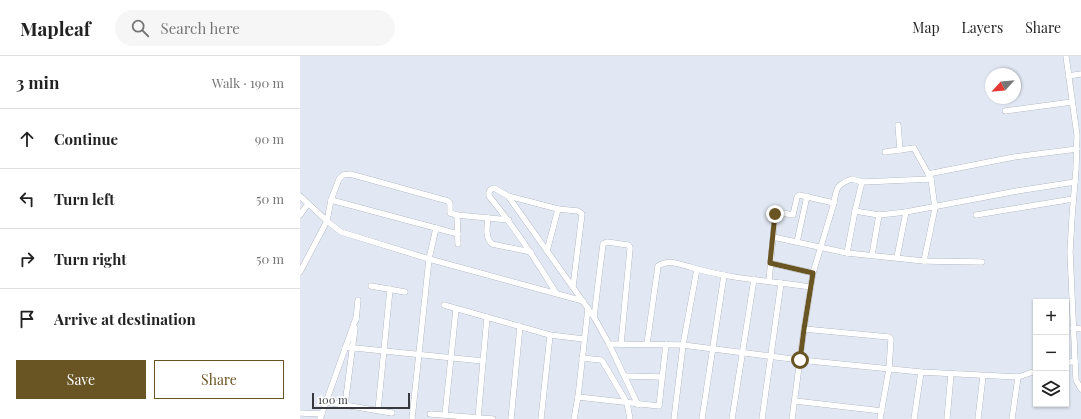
<!DOCTYPE html>
<html lang="en">
<head>
<meta charset="utf-8">
<style>
	:root { --surface:#fff; --page:#f6f6f6; --text:#222; --muted:#767676; --line:#e0e0e0; --accent:#695423 }
	body { margin:0; font-family:"Playfair Display",serif; background:var(--page); color:var(--text) }
	.controls { position:absolute; right:12px; bottom:12px; display:grid; overflow:hidden; border-radius:0px; box-shadow:0 1px 3px #0004 }
	.controls button { width:36px; height:36px; display:grid; place-items:center; padding:0; border:0; border-bottom:1px solid var(--line); background:var(--surface); color:var(--text); font:20px sans-serif }
	.compass { position:absolute; left:685px; top:12px; width:36px; height:36px; border-radius:50%; background:var(--surface); box-shadow:0 1px 3px #0004; rotate:244deg }
	.scale { position:absolute; left:12px; bottom:10px; width:98px; box-sizing:border-box; padding-left:4px; border:2px solid #37393e; border-top:0; font-size:11px; line-height:14px; white-space:nowrap; color:#37393e; -webkit-text-stroke:3px #fff; paint-order:stroke }
	.stop { position:absolute; width:12px; height:12px; margin:-9px; border:3px solid #695423; border-radius:50%; background:#fff }
	.stop.end { background:#695423; border-color:#fff; box-shadow:0 1px 4px #0008 }
	.list { margin:0; padding:0; list-style:none }
	h2 { display:flex; justify-content:space-between; align-items:center; height:52px; margin:0; padding:0 16px; font-size:17px }
	h2 small { font-size:13px; font-weight:400; color:var(--muted) }
	.list li { display:grid; grid-template-columns:26px 1fr auto; gap:12px; align-items:center; box-sizing:border-box; height:60px; padding:0 16px; border-top:1px solid var(--line) }
	.list b { display:block; font-size:15px; white-space:nowrap }
	.list em { font-size:13px; font-style:normal; color:var(--muted) }
	.actions { display:flex; gap:8px; padding:12px 16px }
	.actions a { flex:1; padding:9px 0; border:1px solid var(--accent); border-radius:0px; text-align:center; font-size:14px; color:var(--accent) }
	.actions .main { background:var(--accent); color:#fff }
	.icon { flex:none; width:22px; height:22px; fill:none; stroke:currentColor; stroke-width:2; stroke-linecap:round; stroke-linejoin:round }
	.map { position:relative; flex:none; width:781px; height:363px; overflow:hidden }
	header { display:flex; align-items:center; gap:24px; box-sizing:border-box; height:56px; padding:0 20px; background:var(--surface); border-bottom:1px solid var(--line) }
	header strong { font-size:19px }
	nav { display:flex; gap:22px; margin-inline-start:auto; font-size:14px }
	.search { width:280px; height:36px; background:var(--page); display:flex; align-items:center; gap:10px; box-sizing:border-box; padding:0 14px; border-radius:22px; color:var(--muted); font-size:15px }
	main { display:flex }
	aside { flex:1; background:var(--surface) }
	.map>svg:first-child { display:block }
</style>
</head>
<body>
<header>
<strong>Mapleaf</strong>
<div class="search"><svg class="icon" aria-label="search" viewBox="0 0 24 24"><circle cx="10" cy="10" r="6"/><path d="M15 15l6 6"/></svg>Search here</div>
<nav><a>Map</a><a>Layers</a><a>Share</a></nav>
</header>
<main>
<aside>
<h2>3 min<small>Walk · 190 m</small></h2>
<ul class="list">
<li><svg class="icon" aria-label="ahead" viewBox="0 0 24 24"><path d="M12 20V5M6 11l6-6 6 6"/></svg><div><b>Continue</b></div><em>90 m</em></li>
<li><svg class="icon" aria-label="left" viewBox="0 0 24 24"><path d="M17 20v-9H6M10 6l-5 5 5 5"/></svg><div><b>Turn left</b></div><em>50 m</em></li>
<li><svg class="icon" aria-label="right" viewBox="0 0 24 24"><path d="M7 20v-9h11M14 6l5 5-5 5"/></svg><div><b>Turn right</b></div><em>50 m</em></li>
<li><svg class="icon" aria-label="arrive" viewBox="0 0 24 24"><path d="M6 21V4h12l-3 4 3 4H6"/></svg><div><b>Arrive at destination</b></div></li>
</ul>
<div class="actions"><a class="main">Save</a><a>Share</a></div>
</aside>
<div class="map">
<svg width="781" height="363" viewBox="0 0 781 363">
	<rect width="100%" height="100%" fill="#e1e7f3"/>
	<g fill="none" stroke-linecap="round" stroke-linejoin="round">
		<g stroke="#999da9" stroke-width="6">
			<g id="minor">
				<path d="M766,0L777,79L776,113L772,161L770,196L775,305L776,324L781,333"/>
				<path d="M768,20L781,18"/>
				<path d="M705,55L772,46"/>
				<path d="M598,69L600,94"/>
				<path d="M585,96L614,92L631,123L635,152L624,205"/>
				<path d="M628,118L714,101L777,93"/>
				<path d="M0,140L27,165L41,176L129,203L283,245"/>
				<path d="M208,140L258,153L278,155L282,158L273,231"/>
				<path d="M31,144L158,178"/>
				<path d="M555,155L579,159L606,156L717,135L775,126"/>
				<path d="M0,159L8,148"/>
				<path d="M157,159L209,164"/>
				<path d="M676,159L773,143"/>
				<path d="M188,162C187,170 185,182 192,188L231,196"/>
				<path d="M473,181L547,197L624,205L682,206"/>
				<path d="M497,186L507,140"/>
				<path d="M247,195L258,153"/>
				<path d="M547,197L555,155L562,126L631,123"/>
				<path d="M572,199L579,159"/>
				<path d="M597,201L606,156"/>
				<path d="M470,207L513,217"/>
				<path d="M0,216L27,165L31,144L39,123L43,119L50,118L148,145L150,147V157L157,159L158,188"/>
				<path d="M469,225L475,159L477,156L493,159L497,141L499,139L534,147C536,132 537,128 552,123L562,126"/>
				<path d="M71,230L105,236"/>
				<path d="M256,237C235,202 215,172 189,140V136L191,133L194,132L208,140L294,261L309,288L338,349"/>
				<path d="M144,249L250,279L284,283"/>
				<path d="M294,261L303,188L307,186L328,189L330,191V193L321,288"/>
				<path d="M56,264L58,244"/>
				<path d="M773,272L781,273"/>
				<path d="M504,273L589,281L591,283L589,313L580,363"/>
				<path d="M309,288L383,289L500,304L621,316L718,321L736,315"/>
				<path d="M347,288L358,210C368,203 379,208 390,211C429,223 471,225 511,231"/>
				<path d="M45,291L183,305"/>
				<path d="M282,302L301,304L303,306L327,347L330,363"/>
				<path d="M766,307L775,305"/>
				<path d="M325,320L362,321"/>
				<path d="M278,341L359,350L366,288"/>
				<path d="M495,345L582,355"/>
				<path d="M26,346L92,357"/>
				<path d="M45,349L55,272"/>
				<path d="M78,354L90,233"/>
				<path d="M0,357L22,358"/>
				<path d="M130,358L193,363"/>
				<path d="M145,359L156,253"/>
				<path d="M178,362L187,261"/>
				<path d="M20,363L26,346L56,262"/>
				<path d="M112,363L129,203L136,172"/>
				<path d="M211,363L220,270"/>
				<path d="M241,363L250,279"/>
				<path d="M274,363L278,341L288,252"/>
				<path d="M374,363L383,289L397,213"/>
				<path d="M402,363L424,219"/>
				<path d="M432,363L454,223"/>
				<path d="M462,363L481,227"/>
				<path d="M492,363L504,273L513,217L534,147"/>
				<path d="M614,363L621,316"/>
				<path d="M647,363L651,318"/>
				<path d="M678,363L683,320"/>
				<path d="M712,363L718,321"/>
			</g>
		</g>
		<use href="#minor" stroke="#fff" stroke-width="5.5"/>
	</g>
	<g fill="none" stroke-linecap="round" stroke-linejoin="round">
		<path stroke="#695423" stroke-width="5" d="M475,158L470,207L513,217L504,273L500,304"/>
	</g>
</svg>
<div class="controls">
<button>+</button>
<button>−</button>
<button><svg class="icon" aria-label="layers" viewBox="0 0 24 24"><path d="M12 4l9 5-9 5-9-5zM3 14l9 5 9-5"/></svg></button>
</div>
<svg class="compass" viewBox="-18 -18 36 36"><path d="M0-13l5 13h-10z" fill="#e53935"/><path d="M0 13l5-13h-10z" fill="#767676"/></svg>
<div class="scale">100 m</div>
<div class="stop" style="left:500px;top:304px"></div>
<div class="stop end" style="left:475px;top:158px"></div>
</div>
</main>
</body>
</html>
